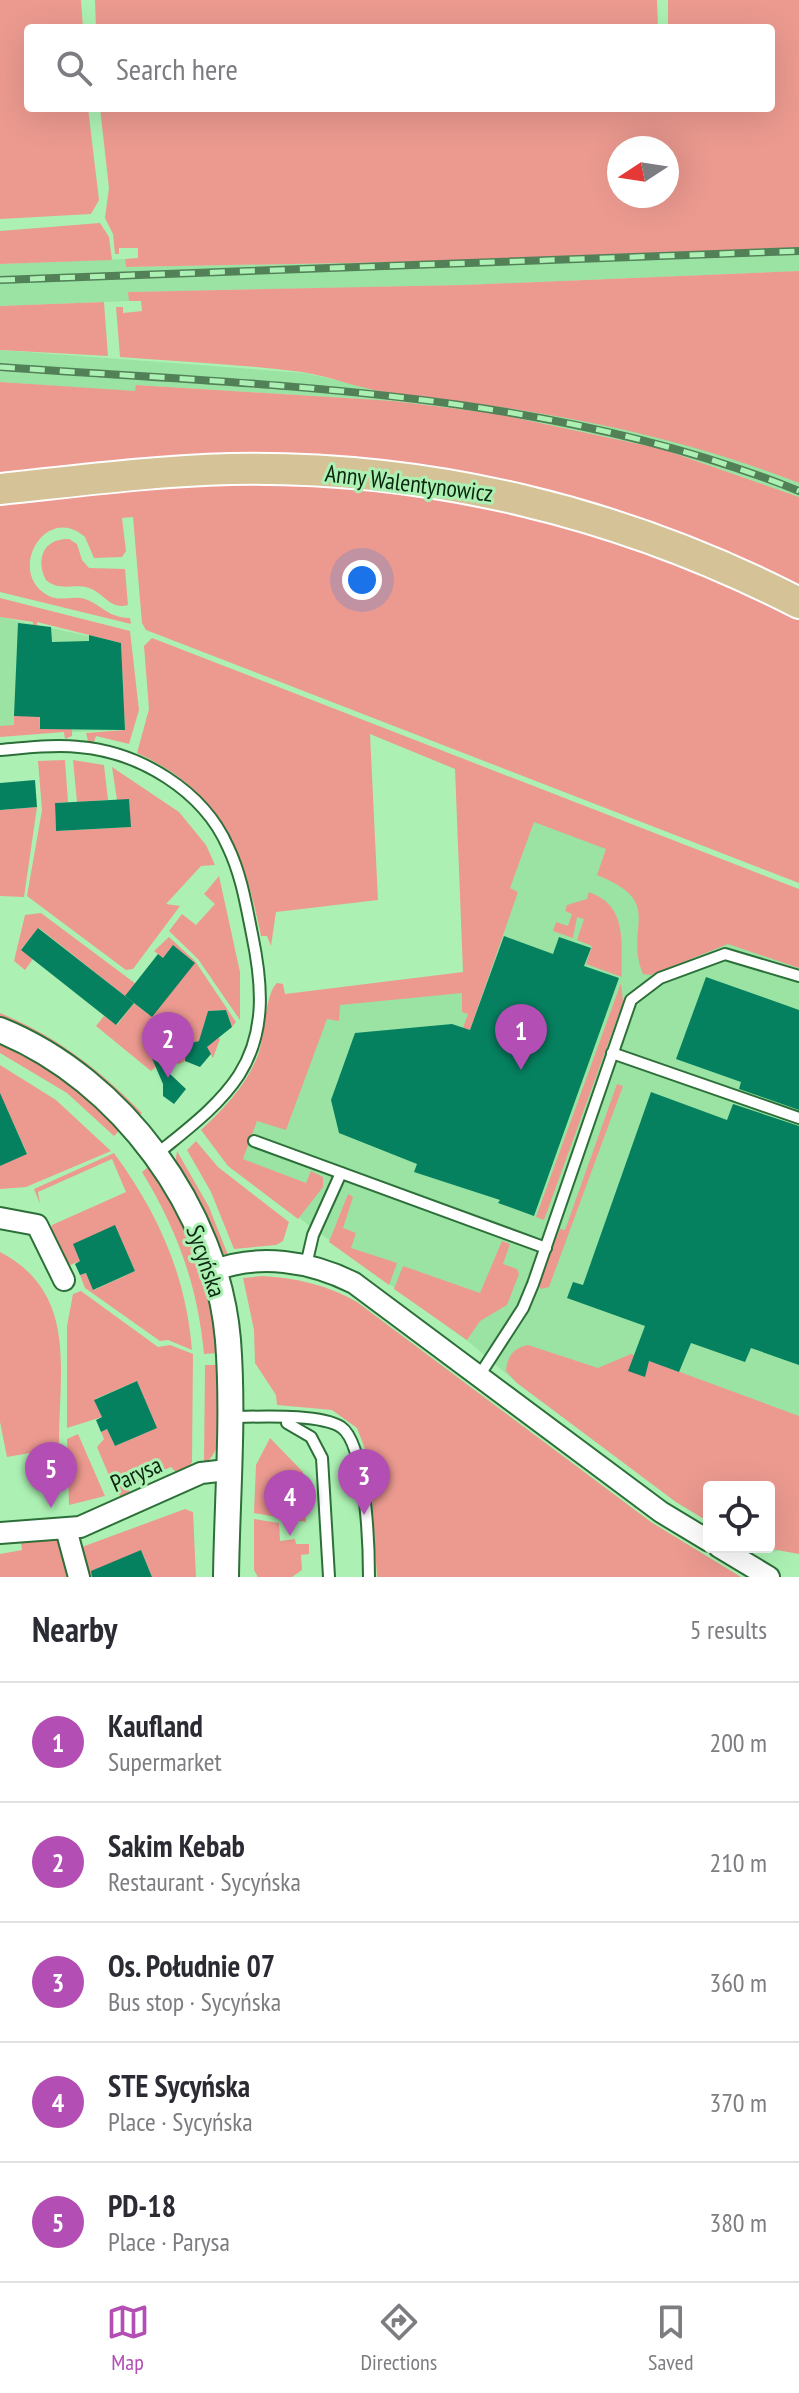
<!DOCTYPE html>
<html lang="en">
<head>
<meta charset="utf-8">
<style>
	:root { --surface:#fff; --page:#f2f2f3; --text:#2b2b33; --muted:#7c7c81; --line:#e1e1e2; --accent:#b34eb4 }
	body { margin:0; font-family:"PT Sans Narrow",sans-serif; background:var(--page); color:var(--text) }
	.controls { position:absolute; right:24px; bottom:24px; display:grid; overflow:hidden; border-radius:8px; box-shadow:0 8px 32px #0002 }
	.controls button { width:72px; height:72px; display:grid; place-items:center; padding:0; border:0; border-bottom:2px solid var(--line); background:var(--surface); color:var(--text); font:40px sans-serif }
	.compass { position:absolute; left:607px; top:136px; width:72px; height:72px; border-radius:50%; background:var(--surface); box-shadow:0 8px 32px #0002; rotate:258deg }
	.you { position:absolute; left:362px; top:580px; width:28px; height:28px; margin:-20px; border:6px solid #fff; border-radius:50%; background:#1a73e8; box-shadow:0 0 0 12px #1a73e833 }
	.badge { display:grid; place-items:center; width:52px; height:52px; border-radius:50%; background:var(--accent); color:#fff; font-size:26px; font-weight:700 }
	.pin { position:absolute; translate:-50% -66px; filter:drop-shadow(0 2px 4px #0008) }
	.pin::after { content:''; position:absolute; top:42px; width:28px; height:24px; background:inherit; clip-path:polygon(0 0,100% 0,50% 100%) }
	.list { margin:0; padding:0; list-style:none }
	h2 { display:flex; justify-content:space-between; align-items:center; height:104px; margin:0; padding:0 32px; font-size:34px }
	h2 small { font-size:26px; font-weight:400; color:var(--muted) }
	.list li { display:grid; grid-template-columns:52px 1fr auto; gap:24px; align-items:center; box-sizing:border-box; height:120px; padding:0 32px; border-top:2px solid var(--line) }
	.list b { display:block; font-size:30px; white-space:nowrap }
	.list p { margin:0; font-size:26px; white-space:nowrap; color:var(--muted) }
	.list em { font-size:26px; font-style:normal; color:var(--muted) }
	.icon { flex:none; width:44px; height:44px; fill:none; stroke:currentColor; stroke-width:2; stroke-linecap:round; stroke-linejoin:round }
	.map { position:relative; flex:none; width:799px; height:1577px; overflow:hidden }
	.search { position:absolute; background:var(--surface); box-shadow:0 8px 32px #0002; left:24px; right:24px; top:24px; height:88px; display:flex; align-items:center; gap:20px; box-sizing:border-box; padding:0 28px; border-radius:8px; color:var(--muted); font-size:30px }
	.sheet { height:704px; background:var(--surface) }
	nav { display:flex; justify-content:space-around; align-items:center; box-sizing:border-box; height:112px; border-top:2px solid var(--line); background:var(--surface); font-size:22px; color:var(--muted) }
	nav a { display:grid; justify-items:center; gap:4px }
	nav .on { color:var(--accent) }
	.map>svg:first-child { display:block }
</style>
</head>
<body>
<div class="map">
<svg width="799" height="1577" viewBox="0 0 799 1577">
	<rect width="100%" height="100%" fill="#acf1b3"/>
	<g fill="#9ae3a2">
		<path d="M799,248V271L463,285L129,292V301L0,306V264L125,259L126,267L507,260Z"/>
		<path d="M0,350L304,373L388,392L450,397L580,418L661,436L753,465L799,483V497L662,449L498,414L394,401L137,385L136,392L0,382Z"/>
		<path d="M0,617L121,643L125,730L72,732V728L0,737Z"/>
		<path d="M467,765L635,832L723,934L799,952V1542L775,1552L760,1547H769V1487H709V1522L676,1502L517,1383L470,1343L228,1166L303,1002L476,983Z"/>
	</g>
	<g fill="#ec9a90" fill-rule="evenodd">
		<path d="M0,0H81L83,28H28V108H88L99,200L91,214L0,219Z"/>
		<path d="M95,0H657L658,28H96Z"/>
		<path d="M668,0H799V248L507,260L126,267L125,259L138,258V248H119V254H115L113,234L105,218L109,188L100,108H771V28H668ZM619,148H667V196H619Z"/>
		<path d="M100,223L109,237L112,260L0,264V231Z"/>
		<path d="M799,271V483C664,430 534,409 391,393C361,389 332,377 302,372C242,364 180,362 120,357L116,307H123V313L142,311L141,301H129L128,292L463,285Z"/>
		<path d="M104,302L108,356L0,350V306Z"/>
		<path d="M0,382L135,391L136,385L394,401L498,414L662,449L799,497V591L523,490L0,478Z"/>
		<path d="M283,480L474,500L651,551L799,617V883L146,630L142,623L133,517L122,518L126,551L122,557L94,558L85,537C45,502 5,574 49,596C61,602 73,595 85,599C104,606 106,617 130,618L131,624L0,592V501L97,489Z"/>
		<path d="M69,539L77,544L82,560L89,568L125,569L128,605C110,610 104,593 89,588C73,583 60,592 46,580C35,559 44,538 69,539Z"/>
		<path d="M0,598L130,631L139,710L129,744L96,736L94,742L88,741L86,733L125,730L121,643L37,622L40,729L72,728V736L65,739L64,732L0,737V726L14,725V716H29L33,622L0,617Z"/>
		<path d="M152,638L799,889V968L728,944L651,975L643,974C623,926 667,903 597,875L606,849L534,822L510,888L518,892L470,1030L463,1028L468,1014L462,1012V993L340,1005L339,1021L327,1019L286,1130L257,1121L243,1159L306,1183L311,1171L323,1177V1187L298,1219L228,1166L201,1130C224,1108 246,1086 258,1055C265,1037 265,993 277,983L283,984L285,994L463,972L455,769L370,734L378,900L276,912L271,946L267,936H261C244,851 221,791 137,753L149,709L144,646Z"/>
		<path d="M65,760L68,802L55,803L56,831L130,827L129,800H117L112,767L179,812L206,845L215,865L201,866L166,904L180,906L133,969L126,970L27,896L42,810L38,761Z"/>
		<path d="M73,760L104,765L108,800L77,802Z"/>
		<path d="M37,807L24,897L0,896V810Z"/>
		<path d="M219,876L240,972V1020L198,959L169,931L182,914L196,925L215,904L204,894Z"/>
		<path d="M589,892C628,906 621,942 622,977L586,964L592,946L577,940L584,919L577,917L573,938L553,931L556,922L568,926L572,914L565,911L567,905L587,899Z"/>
		<path d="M41,913L140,987L130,1000L39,928L21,949L33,959L25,970L14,961L25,915Z"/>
		<path d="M169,937L195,961L236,1022L232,1027L226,1010L208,1011L203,1028L220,1039L213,1058L202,1040L187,1044L185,1061L179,1064L166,1058L151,1071L96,1026L104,1016L117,1025L134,1003L152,1017L173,945L163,958L154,951Z"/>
		<path d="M621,983L623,1002L544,1220L536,1217Z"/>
		<path d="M0,1013C56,1036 100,1070 142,1113L136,1118L0,1020Z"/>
		<path d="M0,1040L78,1088L121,1129L114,1136L67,1093L0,1053Z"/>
		<path d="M0,1065L56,1100L111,1151L26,1187L0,1189V1166L27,1153L6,1107L0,1110Z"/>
		<path d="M617,1084L623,1086L549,1287L541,1289L538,1284L560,1229L565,1230Z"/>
		<path d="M196,1141L218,1167L289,1222L283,1241L276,1245L234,1249L211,1192L187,1150Z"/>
		<path d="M177,1151L209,1207L228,1255L220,1253L175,1165Z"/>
		<path d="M114,1153C158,1213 186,1275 192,1350L168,1340L160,1341L85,1288L80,1275L86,1273L94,1290L135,1271L115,1226L80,1261L70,1265L51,1232L52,1225L126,1192L112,1159L38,1192L40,1204L34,1189Z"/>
		<path d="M151,1165C188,1224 210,1284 218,1353L204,1354C198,1287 177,1229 142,1172Z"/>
		<path d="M348,1194L353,1197L343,1228L356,1233L351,1248L397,1263L389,1285L329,1242Z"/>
		<path d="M502,1241L510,1244L503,1264L517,1269L519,1274L507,1305L480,1321L467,1340L394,1289L403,1266L480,1293Z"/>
		<path d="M0,1252C80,1294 58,1373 59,1448L7,1457L0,1422Z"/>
		<path d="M262,1276C297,1278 327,1285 357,1302L651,1522L741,1577H377L370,1462L357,1428L332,1410L277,1405L276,1395L255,1363L254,1330L243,1278Z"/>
		<path d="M81,1291L158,1347L170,1345L193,1354L192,1462L187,1471L177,1473L171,1467L127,1486L132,1497L123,1498L116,1492L97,1447L104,1439L101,1432L107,1429L115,1446L156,1428L137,1381L95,1399L102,1417L67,1428V1326L73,1294Z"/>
		<path d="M528,1345L598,1368L631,1354L799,1416V1554L760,1547H769V1487H709V1522L676,1502L517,1383L506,1371C507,1357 513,1348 528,1345Z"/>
		<path d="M205,1365H219C219,1392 230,1448 204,1464Z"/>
		<path d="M78,1434L105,1496L69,1505L67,1439Z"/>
		<path d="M270,1438L303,1472L306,1522L254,1513L256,1465Z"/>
		<path d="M185,1509L193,1512L196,1577H152L141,1550L102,1577H90L82,1547Z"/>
		<path d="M254,1519L279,1523L280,1541L295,1539L296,1544H309V1554L301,1555L302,1570L292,1577H258L254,1570Z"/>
		<path d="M30,1540H58L67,1577H0V1554L22,1550L21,1542Z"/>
	</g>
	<g fill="#068160">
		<path d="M18,623L51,627L52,642L89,641V635L121,643L125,730L40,729V717L14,716Z"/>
		<path d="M35,780L37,807L0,810V783Z"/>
		<path d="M129,799L131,827L56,831L55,803Z"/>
		<path d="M38,928L134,1003L116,1025L21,950Z"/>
		<path d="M504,936L553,954L559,937L591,948L584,966L619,978L534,1216L498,1203L500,1200L414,1172L417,1164L339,1133L331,1100L355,1033L452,1024L470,1030Z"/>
		<path d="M173,945L195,963L152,1017L125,996L158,954L163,958Z"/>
		<path d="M706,977L799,1010V1110L739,1089L741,1082L676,1059Z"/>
		<path d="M226,1010L232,1027L207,1047L211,1054L200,1067L185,1061L186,1044L199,1041L208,1011Z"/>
		<path d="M151,1056L186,1089L174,1104L163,1096V1084Z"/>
		<path d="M651,1092L727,1120L733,1104L799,1126V1365L751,1348L745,1362L691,1343L679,1372L649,1361L645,1377L628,1371L645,1326L567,1298L573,1282L583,1285Z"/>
		<path d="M0,1093L27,1154L0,1166Z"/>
		<path d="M115,1225L135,1271L93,1290L86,1273L80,1275L75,1264L80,1261L73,1244Z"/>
		<path d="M137,1381L157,1428L115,1446L107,1429L101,1432L96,1420L102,1417L94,1400Z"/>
		<path d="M141,1550L152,1577H92L91,1571Z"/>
	</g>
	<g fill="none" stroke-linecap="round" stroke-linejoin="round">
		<g stroke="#2d6f39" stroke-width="14">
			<g id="service">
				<path d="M0,750C26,748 53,744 79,747C139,752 203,790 228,847C241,874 246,904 252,934C262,982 267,1031 239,1075C218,1107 186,1130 157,1154"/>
				<path d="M612,1053L799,1118"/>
				<path d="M254,1141L546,1248"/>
				<path d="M306,1265L313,1235L341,1173"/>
				<path d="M479,1376L523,1308L533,1284L631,1000L660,978L725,954L799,976"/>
				<path d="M230,1417C257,1417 319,1413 341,1427C366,1444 369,1547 369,1577"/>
				<path d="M287,1423L311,1437L322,1458L329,1577"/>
			</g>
		</g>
		<g stroke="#2d6f39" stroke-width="24">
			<g id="minor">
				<path d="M0,1218L37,1225L64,1280"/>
				<path d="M212,1271C259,1253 310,1261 354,1283L661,1512L709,1541"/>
				<path d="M66,1529L79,1577"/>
				<path d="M0,1533L80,1527L201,1473L227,1470"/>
				<path d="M719,1547L769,1577"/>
			</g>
		</g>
		<g stroke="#2d6f39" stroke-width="28">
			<path id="tertiary" d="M0,1030C121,1079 217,1210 228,1340C234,1418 227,1499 226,1577"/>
		</g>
		<g stroke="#fff" stroke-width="34">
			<path id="primary" d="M0,489C76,481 153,471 230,469C429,465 622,512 799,603"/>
		</g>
		<use href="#service" stroke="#fff" stroke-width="10"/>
		<use href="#minor" stroke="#fff" stroke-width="20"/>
		<use href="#tertiary" stroke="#fff" stroke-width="24"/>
		<use href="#primary" stroke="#d5c397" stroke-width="30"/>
		<g stroke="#528158" stroke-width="8">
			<g id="rail">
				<path d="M0,280L799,251"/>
				<path d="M0,367C269,386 546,389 799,491"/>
			</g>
		</g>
		<use href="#rail" stroke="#acf1b3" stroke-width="5" stroke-dasharray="15" stroke-linecap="butt"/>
	</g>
	<g text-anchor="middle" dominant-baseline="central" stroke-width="6" stroke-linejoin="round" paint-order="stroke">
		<g font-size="24" fill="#0a260f" stroke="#acf1b3">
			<text transform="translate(409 483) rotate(7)">Anny Walentynowicz</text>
			<text transform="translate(206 1261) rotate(71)">Sycyńska</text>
			<text transform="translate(136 1474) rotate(-24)">Parysa</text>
		</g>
	</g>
</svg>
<div class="controls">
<button><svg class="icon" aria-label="locate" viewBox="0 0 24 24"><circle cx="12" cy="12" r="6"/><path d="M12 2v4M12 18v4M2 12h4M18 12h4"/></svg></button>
</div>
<svg class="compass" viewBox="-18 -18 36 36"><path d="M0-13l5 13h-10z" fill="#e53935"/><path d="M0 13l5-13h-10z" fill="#7c7c81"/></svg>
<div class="you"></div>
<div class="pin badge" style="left:521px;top:1070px">1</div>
<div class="pin badge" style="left:168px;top:1078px">2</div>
<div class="pin badge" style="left:364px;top:1515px">3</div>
<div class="pin badge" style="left:290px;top:1536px">4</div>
<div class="pin badge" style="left:51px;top:1508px">5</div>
<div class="search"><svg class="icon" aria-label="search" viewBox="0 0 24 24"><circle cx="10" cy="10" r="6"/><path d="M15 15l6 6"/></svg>Search here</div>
</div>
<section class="sheet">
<h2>Nearby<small>5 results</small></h2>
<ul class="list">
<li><span class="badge">1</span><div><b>Kaufland</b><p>Supermarket</p></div><em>200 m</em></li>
<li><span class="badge">2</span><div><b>Sakim Kebab</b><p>Restaurant · Sycyńska</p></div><em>210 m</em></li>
<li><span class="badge">3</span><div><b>Os. Południe 07</b><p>Bus stop · Sycyńska</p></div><em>360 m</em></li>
<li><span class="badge">4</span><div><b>STE Sycyńska</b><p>Place · Sycyńska</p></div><em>370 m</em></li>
<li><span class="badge">5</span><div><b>PD-18</b><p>Place · Parysa</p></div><em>380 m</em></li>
</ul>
</section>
<nav>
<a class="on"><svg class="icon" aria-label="map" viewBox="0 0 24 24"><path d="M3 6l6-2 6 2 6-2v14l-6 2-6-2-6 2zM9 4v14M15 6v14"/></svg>Map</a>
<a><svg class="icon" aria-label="directions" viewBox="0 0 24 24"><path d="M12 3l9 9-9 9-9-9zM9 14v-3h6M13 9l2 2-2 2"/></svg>Directions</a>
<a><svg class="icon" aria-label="saved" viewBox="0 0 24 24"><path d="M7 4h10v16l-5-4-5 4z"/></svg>Saved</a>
</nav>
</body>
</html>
